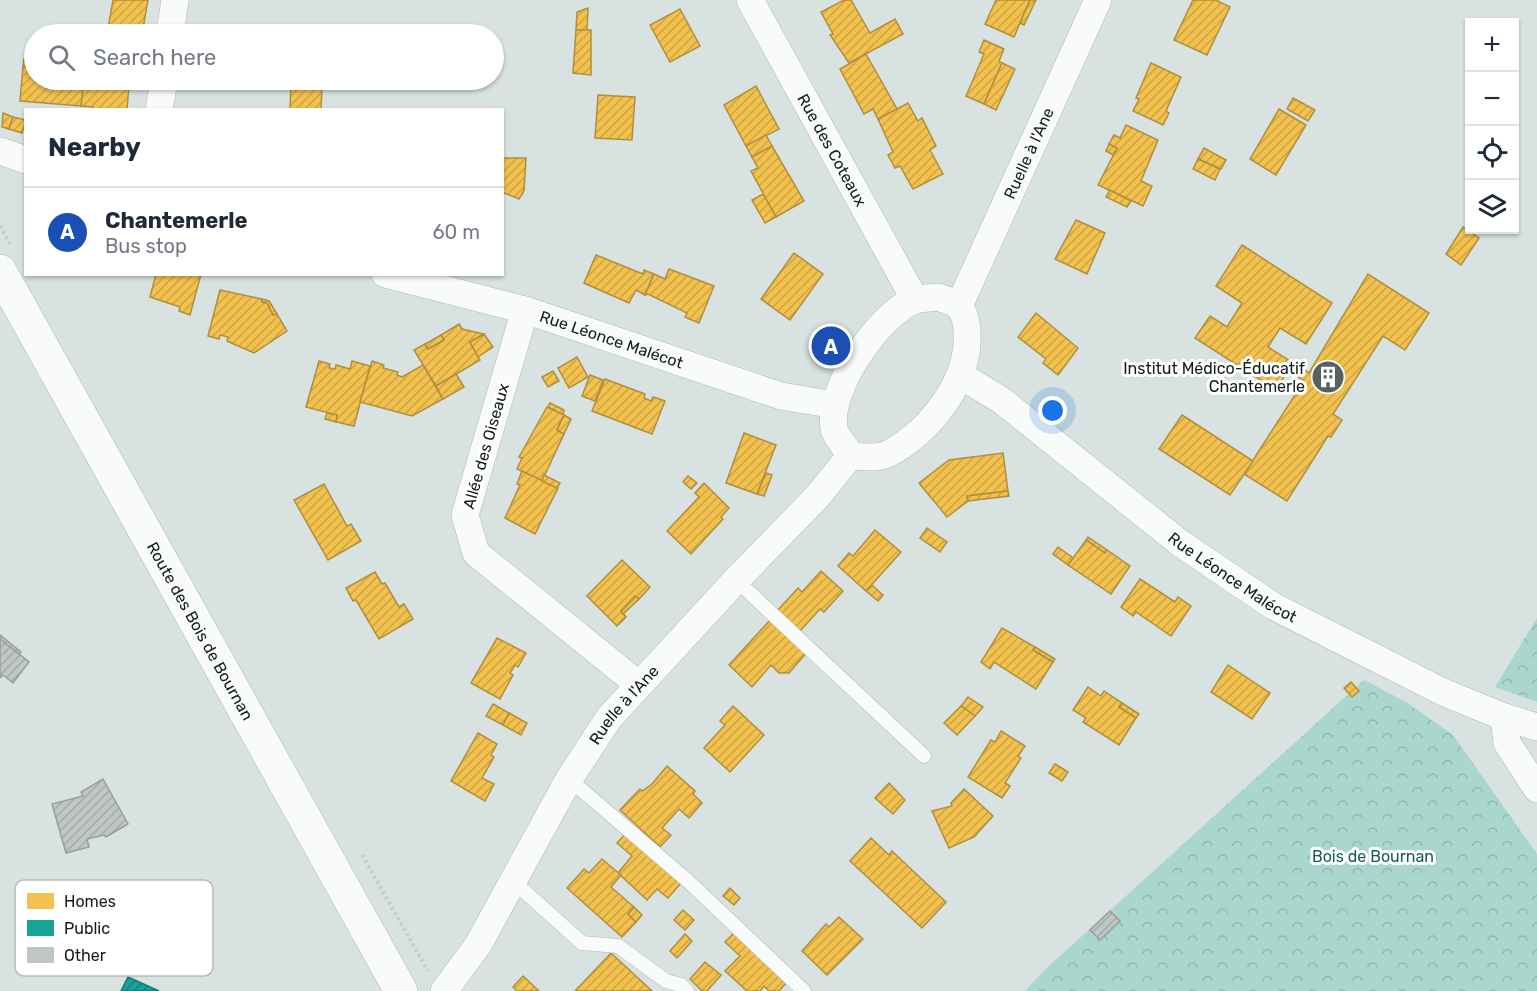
<!DOCTYPE html>
<html lang="en">
<head>
<meta charset="utf-8">
<style>
	:root { --surface:#fff; --page:#f2f2f3; --text:#1f2937; --muted:#747a83; --line:#e0e1e3; --accent:#0b8043 }
	body { margin:0; font-family:Rubik,sans-serif; background:var(--page); color:var(--text) }
	.controls { position:absolute; right:18px; top:18px; display:grid; overflow:hidden; border-radius:0px; box-shadow:0 2px 4px #0004 }
	.controls button { width:54px; height:54px; display:grid; place-items:center; padding:0; border:0; border-bottom:2px solid var(--line); background:var(--surface); color:var(--text); font:30px sans-serif }
	.you { position:absolute; left:1053px; top:411px; width:21px; height:21px; margin:-15px; border:4px solid #fff; border-radius:50%; background:#1a73e8; box-shadow:0 0 0 9px #1a73e833 }
	.badge { display:grid; place-items:center; width:39px; height:39px; border-radius:50%; background:var(--accent); color:#fff; font-size:20px; font-weight:700 }
	.pin { position:absolute; translate:-50% -50%; border:3px solid #fff; box-shadow:0 2px 6px #0006 }
	.list { margin:0; padding:0; list-style:none }
	h2 { display:flex; justify-content:space-between; align-items:center; height:78px; margin:0; padding:0 24px; font-size:26px }
	h2 small { font-size:20px; font-weight:400; color:var(--muted) }
	.list li { display:grid; grid-template-columns:39px 1fr auto; gap:18px; align-items:center; box-sizing:border-box; height:90px; padding:0 24px; border-top:2px solid var(--line) }
	.list b { display:block; font-size:22px; white-space:nowrap }
	.list p { margin:0; font-size:20px; white-space:nowrap; color:var(--muted) }
	.list em { font-size:20px; font-style:normal; color:var(--muted) }
	.icon { flex:none; width:33px; height:33px; fill:none; stroke:currentColor; stroke-width:2; stroke-linecap:round; stroke-linejoin:round }
	.map { position:relative; flex:none; width:1537px; height:991px; overflow:hidden }
	.search { position:absolute; background:var(--surface); box-shadow:0 2px 4px #0004; left:24px; top:24px; width:480px; height:66px; display:flex; align-items:center; gap:15px; box-sizing:border-box; padding:0 21px; border-radius:33px; color:var(--muted); font-size:22px }
	.panel { position:absolute; background:var(--surface); box-shadow:0 2px 4px #0004; left:24px; top:108px; width:480px; height:168px; border-radius:0px }
	.map>svg:first-child { display:block }
</style>
</head>
<body>
<div class="map">
<svg width="1537" height="991" viewBox="0 0 1537 991">
	<defs>
		<pattern id="forest-crowns" width="20" height="18" patternUnits="userSpaceOnUse" patternTransform="scale(1.5)"><rect width="20" height="18" fill="#a9d6cd"/><path d="M2 6a3 3 0 1 1 6 0M12 15a3 3 0 1 1 6 0" fill="none" stroke="#91b7af"/></pattern>
		<pattern id="homes-hatch" width="6" height="6" patternUnits="userSpaceOnUse" patternTransform="scale(1.5)"><rect width="6" height="6" fill="#f2c14e"/><path d="M-1 1l2-2M0 6l6-6M5 7l2-2" fill="none" stroke="#cfa544"/></pattern>
		<pattern id="public-hatch" width="6" height="6" patternUnits="userSpaceOnUse" patternTransform="scale(1.5)"><rect width="6" height="6" fill="#17a398"/><path d="M-1 1l2-2M0 6l6-6M5 7l2-2" fill="none" stroke="#14847b"/></pattern>
		<pattern id="building-hatch" width="6" height="6" patternUnits="userSpaceOnUse" patternTransform="scale(1.5)"><rect width="6" height="6" fill="#bfc7c5"/><path d="M-1 1l2-2M0 6l6-6M5 7l2-2" fill="none" stroke="#a3aaa9"/></pattern>
	</defs>
	<rect width="100%" height="100%" fill="#d8e2e0"/>
	<g fill="url(#forest-crowns)">
		<path d="M1537,618V702L1495,687Z"/>
		<path d="M1364,680L1406,702L1453,735L1537,854V991H1025L1050,965Z"/>
	</g>
	<g fill="url(#homes-hatch)" stroke="#af8f3e" stroke-width="1.5">
		<path d="M113,0H148L142,34H107Z"/>
		<path d="M844,0H851L870,33L895,19L903,34L849,63L830,35L833,34L821,12Z"/>
		<path d="M996,0H1030L1014,37L985,24Z"/>
		<path d="M1030,0H1036L1024,25L1020,23Z"/>
		<path d="M1193,0H1216L1230,7L1207,55L1174,40Z"/>
		<path d="M588,8L587,31L576,30L577,12Z"/>
		<path d="M680,9L700,46L670,62L650,25Z"/>
		<path d="M576,30H591V75L573,73Z"/>
		<path d="M984,40L1004,49L999,61L1002,63L984,104L966,96L984,54L979,52Z"/>
		<path d="M866,54L897,109L878,119L873,109L864,114L840,69Z"/>
		<path d="M24,59L34,60V68L23,67Z"/>
		<path d="M1002,63L1015,69L996,110L984,104Z"/>
		<path d="M1151,63L1181,77L1166,111L1169,113L1163,125L1133,111L1139,99L1136,98Z"/>
		<path d="M23,67L34,68V80H84L81,106L20,101Z"/>
		<path d="M84,80L129,85L127,110H93V107L81,106Z"/>
		<path d="M291,80H317V87H322L321,110H290Z"/>
		<path d="M756,86L779,129L746,146L724,105Z"/>
		<path d="M598,95L635,97L632,140L595,138Z"/>
		<path d="M1293,98L1315,110L1308,121L1287,109Z"/>
		<path d="M908,103L918,121L922,118L936,146L930,150L943,174L913,189L900,166L895,168L888,155L893,152L878,119Z"/>
		<path d="M1279,109L1306,125L1276,175L1250,159Z"/>
		<path d="M3,113L13,117L9,129L2,127Z"/>
		<path d="M13,117L26,120L22,133L9,129Z"/>
		<path d="M1126,125L1158,140L1141,181L1152,186L1143,206L1098,185L1117,148L1109,144L1114,135L1120,138Z"/>
		<path d="M766,135L772,146L752,157L746,146Z"/>
		<path d="M1109,144L1117,148L1113,155L1106,151Z"/>
		<path d="M772,146L804,201L776,217L751,171L758,168L752,157Z"/>
		<path d="M1204,148L1226,160L1221,169L1198,159Z"/>
		<path d="M502,158H526L524,191L519,199L502,192Z"/>
		<path d="M1198,159L1220,169L1215,180L1193,169Z"/>
		<path d="M1110,190L1131,201L1127,207L1106,197Z"/>
		<path d="M763,194L776,217L765,223L752,200Z"/>
		<path d="M1076,220L1105,233L1087,274L1055,259Z"/>
		<path d="M1463,227L1479,238L1461,265L1446,254Z"/>
		<path d="M1242,245L1332,303L1306,344L1280,328L1268,347L1309,373L1368,274L1429,313L1405,350L1383,336L1333,414L1342,420L1331,437L1328,436L1287,501L1244,474L1304,381L1288,370L1276,390L1195,338L1210,316L1227,327L1242,303L1216,286Z"/>
		<path d="M794,253L823,274L790,320L761,299Z"/>
		<path d="M596,255L643,274L644,270L654,274L645,295L636,290L629,303L584,283Z"/>
		<path d="M669,269L714,286L699,323L685,317L687,313L648,294L645,295L654,274L665,279Z"/>
		<path d="M156,274H201L190,315L179,311L180,307L150,297Z"/>
		<path d="M220,290L262,299V302L267,303L273,315L277,314L287,331L254,353L227,341L228,337L220,335L219,339L208,336Z"/>
		<path d="M262,299L269,301L277,314L273,315L267,303L262,302Z"/>
		<path d="M1036,313L1078,348L1058,375L1043,363L1046,359L1018,337Z"/>
		<path d="M459,324L462,329L484,334L470,342L480,360L436,386L414,350L425,344L428,349L444,340L441,335Z"/>
		<path d="M484,334L493,347L478,357L470,342Z"/>
		<path d="M441,335L444,340L428,349L425,344Z"/>
		<path d="M577,357L588,377L569,388L558,368Z"/>
		<path d="M319,361L330,364L329,368L335,369L336,365L350,369L352,361L370,366L354,426L336,422L337,415L306,407Z"/>
		<path d="M372,361L384,365L383,368L398,372L397,375L402,377L423,365L443,399L412,416L360,402Z"/>
		<path d="M553,371L559,381L548,387L542,377Z"/>
		<path d="M456,374L464,387L443,399L436,386Z"/>
		<path d="M590,375L603,380L595,401L582,396Z"/>
		<path d="M605,379L645,394L644,398L651,401L653,397L665,401L652,434L592,411Z"/>
		<path d="M550,403L564,410L563,415L548,407Z"/>
		<path d="M547,407L564,415L557,430L564,434L542,481L517,469L522,458L519,457Z"/>
		<path d="M327,413L337,415L336,422L325,419Z"/>
		<path d="M564,415L571,419L564,434L557,430Z"/>
		<path d="M1182,415L1253,461L1230,495L1159,449Z"/>
		<path d="M744,433L776,445L757,494L726,483Z"/>
		<path d="M1003,453L1008,491L967,496L968,501L947,517L919,483L949,460Z"/>
		<path d="M522,471L558,488L535,534L505,518L520,485L517,484Z"/>
		<path d="M766,473L772,475L764,496L757,494Z"/>
		<path d="M544,475L560,483L557,488L542,481Z"/>
		<path d="M688,476L697,483L691,489L683,482Z"/>
		<path d="M704,483L729,508L721,517L723,519L691,554L667,531L699,497L695,493Z"/>
		<path d="M324,484L347,526L351,524L361,541L328,560L294,500Z"/>
		<path d="M1008,491L1009,496L968,501L967,496Z"/>
		<path d="M927,528L947,542L940,552L920,538Z"/>
		<path d="M875,530L901,552L866,591L838,566L849,553L853,556Z"/>
		<path d="M1088,537L1107,550L1105,553L1086,540Z"/>
		<path d="M1086,540L1105,553L1107,550L1130,566L1111,594L1068,565Z"/>
		<path d="M1058,547L1073,558L1068,565L1053,554Z"/>
		<path d="M622,560L650,587L639,599L635,596L621,611L626,617L617,626L587,596Z"/>
		<path d="M821,571L843,591L824,612L820,609L800,631L778,610L798,588L802,592Z"/>
		<path d="M375,572L382,584L385,583L399,607L404,604L413,619L379,639L356,600L353,601L346,588Z"/>
		<path d="M1140,579L1175,602L1178,597L1191,606L1171,636L1136,612L1133,616L1121,607Z"/>
		<path d="M872,585L883,595L878,601L866,591Z"/>
		<path d="M635,596L639,599L623,614L621,611Z"/>
		<path d="M771,619L807,652L789,673H779L771,665L752,687L729,665Z"/>
		<path d="M1002,628L1035,647L1033,650L1053,662L1036,689L994,662L990,669L981,662Z"/>
		<path d="M497,638L526,653L518,667L515,665L510,673L513,675L500,699L471,683Z"/>
		<path d="M1035,647L1055,659L1053,662L1033,650Z"/>
		<path d="M1228,665L1270,693L1252,719L1211,692Z"/>
		<path d="M1351,682L1359,691L1352,697L1344,688Z"/>
		<path d="M1088,687L1101,696L1104,691L1122,703L1119,707L1136,718L1119,745L1083,722L1086,718L1073,710Z"/>
		<path d="M968,697L983,707L975,716L961,706Z"/>
		<path d="M1122,703L1139,714L1136,718L1119,707Z"/>
		<path d="M493,704L509,713L503,725L486,716Z"/>
		<path d="M733,706L764,735L730,772L704,748L725,725L720,721Z"/>
		<path d="M961,706L975,716L957,735L944,723Z"/>
		<path d="M509,713L527,723L521,735L503,725Z"/>
		<path d="M1001,731L1025,746L1018,756L1021,758L1005,783L1010,786L1002,798L968,777L991,740L995,742Z"/>
		<path d="M478,733L497,744L491,755L494,757L482,778L494,784L485,801L451,781Z"/>
		<path d="M1055,764L1068,772L1062,781L1049,773Z"/>
		<path d="M667,766L695,791L693,794L702,803L689,818L679,809L662,828L671,835L660,847L620,810L640,789L642,791L652,784Z"/>
		<path d="M889,783L905,800L893,814L875,798Z"/>
		<path d="M964,789L993,816L974,837L949,848L932,811L952,806L951,803Z"/>
		<path d="M627,832L681,883L668,898L657,889L647,900L618,873L632,856L617,843Z"/>
		<path d="M871,838L889,855L892,851L946,902L922,928L850,861Z"/>
		<path d="M602,859L621,875L611,887L634,907L628,914L636,922L622,937L567,888L584,869L589,873Z"/>
		<path d="M730,888L740,898L734,905L723,896Z"/>
		<path d="M634,907L642,915L636,922L628,914Z"/>
		<path d="M683,910L694,920L685,930L674,920Z"/>
		<path d="M839,917L863,939L827,975L802,951L826,924L829,927Z"/>
		<path d="M735,932L788,981L779,991H769L764,986L760,991H747L725,971L740,956L725,942Z"/>
		<path d="M685,934L692,941L677,958L670,951Z"/>
		<path d="M611,953L652,991H575Z"/>
		<path d="M705,962L721,975L707,991H702L690,979Z"/>
		<path d="M523,976L539,991H517L513,987Z"/>
	</g>
	<path fill="url(#public-hatch)" stroke="#167a72" stroke-width="1.5" d="M128,977L159,991H121Z"/>
	<g fill="url(#building-hatch)" stroke="#979e9d" stroke-width="1.5">
		<path d="M0,635L21,652L19,655L0,639Z"/>
		<path d="M0,639L29,662L13,683L3,675L0,678Z"/>
		<path d="M103,779L128,824L106,837L104,835L87,839L89,847L66,853L52,804L83,796L81,792Z"/>
		<path d="M1110,911L1120,921L1100,940L1090,930Z"/>
	</g>
	<g fill="none" stroke-linecap="round" stroke-linejoin="round">
		<g stroke="#b0b9b7" stroke-width="15">
			<g id="service">
				<path d="M736,580L924,756"/>
				<path d="M569,779L688,881L804,991"/>
				<path d="M513,881L582,943L618,946L666,981L681,985L687,991"/>
			</g>
		</g>
		<g stroke="#b0b9b7" stroke-width="28">
			<g id="minor">
				<path id="s1" d="M750,0L915,300"/>
				<path d="M170,34L175,0"/>
				<path d="M159,110L164,80"/>
				<path d="M0,151L26,160"/>
				<path id="s2" d="M385,274L525,310L781,396L835,405"/>
				<path d="M938,297C944,299 955,302 959,307C965,313 967,325 967,333C970,379 933,427 895,450C881,459 866,458 851,455C846,448 835,436 834,428C827,389 880,313 915,300C922,298 931,298 938,297Z"/>
				<path id="s3" d="M959,306L1098,0"/>
				<path d="M525,310L465,515L476,553L639,685"/>
				<path id="s4" d="M960,375L1001,400L1180,543L1273,606L1443,692L1504,717L1537,727"/>
				<path d="M1504,717L1507,743L1537,789"/>
				<path id="s5" d="M444,991L478,945L569,779L609,718L736,580L817,497L851,455"/>
			</g>
		</g>
		<g stroke="#b0b9b7" stroke-width="34">
			<g id="tertiary">
				<path id="s6" d="M0,271L401,991"/>
			</g>
		</g>
		<g stroke="#cacccc" stroke-width="4" stroke-dasharray="3 3" stroke-linecap="butt">
			<path d="M0,226L10,244"/>
			<path d="M362,855L428,971"/>
		</g>
		<use href="#service" stroke="#f9fbfa" stroke-width="14"/>
		<use href="#minor" stroke="#f9fbfa" stroke-width="27"/>
		<use href="#tertiary" stroke="#f9fbfa" stroke-width="33"/>
	</g>
	<defs>
		<g id="building-disc" transform="scale(1.725)"><circle r="9.5" fill="#59615f" stroke="#fff"/><path d="M-4-6H4V6H1V3H-1V6H-4ZM-2.5-4.3h1.7v1.8h-1.7ZM.8-4.3h1.7v1.8H.8ZM-2.5-1h1.7V.8h-1.7ZM.8-1h1.7V.8H.8Z" fill="#fff"/></g>
	</defs>
	<g fill-rule="evenodd">
		<use href="#building-disc" x="1328" y="377"/>
	</g>
	<g text-anchor="middle" dominant-baseline="central" stroke-width="6" stroke-linejoin="round" paint-order="stroke">
		<g font-size="16" fill="#141b1a" stroke="#fff">
			<text stroke="none"><textPath href="#s1" startOffset="171">Rue des Coteaux</textPath></text>
			<text stroke="none"><textPath href="#s3" startOffset="168">Ruelle à l'Ane</textPath></text>
			<text stroke="none"><textPath href="#s2" startOffset="236">Rue Léonce Malécot</textPath></text>
			<text transform="translate(486 446) rotate(-74)">Allée des Oiseaux</text>
			<text stroke="none"><textPath href="#s4" startOffset="340">Rue Léonce Malécot</textPath></text>
			<text stroke="none"><textPath href="#s6" startOffset="412">Route des Bois de Bournan</textPath></text>
			<text stroke="none"><textPath href="#s5" startOffset="339">Ruelle à l'Ane</textPath></text>
		</g>
		<g font-size="16" fill="#141b1a" stroke="#fff" text-anchor="end">
			<text x="1305" y="368">Institut Médico-Éducatif<tspan x="1305" dy="18">Chantemerle</tspan></text>
		</g>
		<g font-size="16" fill="#155f55" stroke="#fff">
			<text x="1373" y="856">Bois de Bournan</text>
		</g>
	</g>
	<rect x="15" y="880" width="198" height="96" rx="9" fill="#fff" stroke="#b8bbba" stroke-width="1.5"/>
	<rect x="27" y="893" width="27" height="16" fill="#f2c14e"/>
	<rect x="27" y="920" width="27" height="16" fill="#17a398"/>
	<rect x="27" y="947" width="27" height="16" fill="#bfc7c5"/>
	<g font-size="16" fill="#141b1a">
		<text x="64" y="907">Homes</text>
		<text x="64" y="934">Public</text>
		<text x="64" y="961">Other</text>
	</g>
</svg>
<div class="controls">
<button>+</button>
<button>−</button>
<button><svg class="icon" aria-label="locate" viewBox="0 0 24 24"><circle cx="12" cy="12" r="6"/><path d="M12 2v4M12 18v4M2 12h4M18 12h4"/></svg></button>
<button><svg class="icon" aria-label="layers" viewBox="0 0 24 24"><path d="M12 4l9 5-9 5-9-5zM3 14l9 5 9-5"/></svg></button>
</div>
<div class="you"></div>
<div class="pin badge" style="left:831px;top:346px;background:#1a4fb4">A</div>
<div class="search"><svg class="icon" aria-label="search" viewBox="0 0 24 24"><circle cx="10" cy="10" r="6"/><path d="M15 15l6 6"/></svg>Search here</div>
<section class="panel">
<h2>Nearby<small></small></h2>
<ul class="list">
<li><span class="badge" style="background:#1a4fb4">A</span><div><b>Chantemerle</b><p>Bus stop</p></div><em>60 m</em></li>
</ul>
</section>
</div>
</body>
</html>
